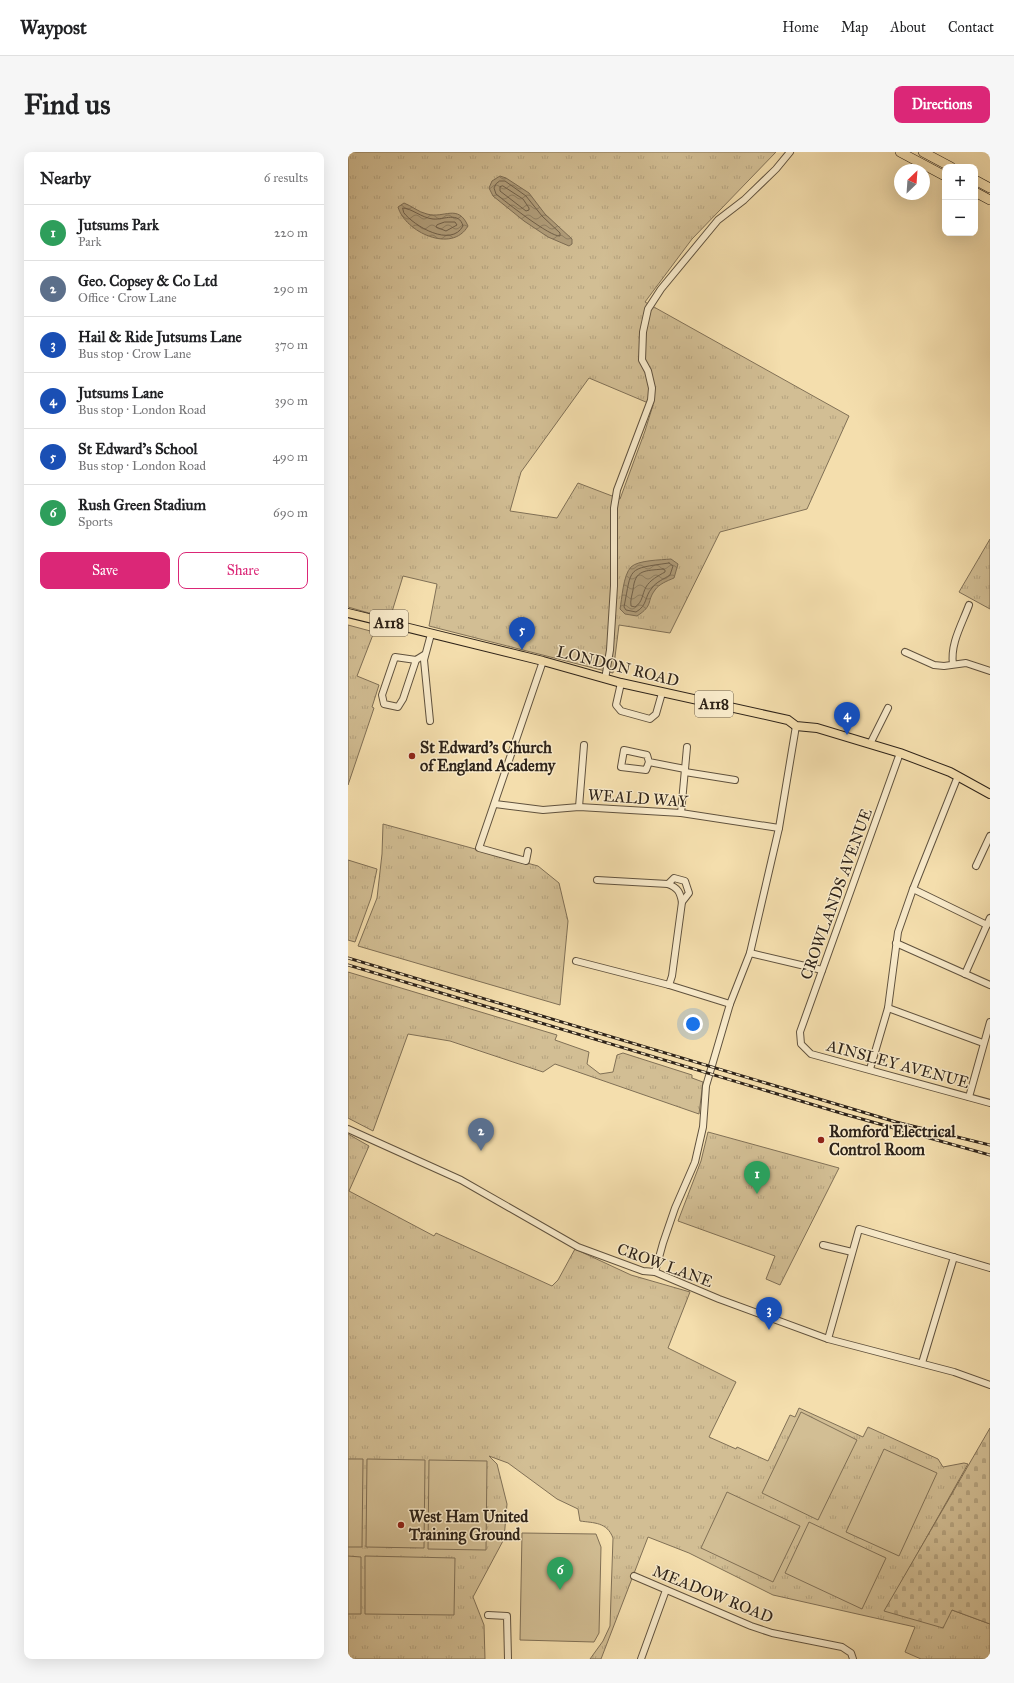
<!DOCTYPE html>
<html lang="en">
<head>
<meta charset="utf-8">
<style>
	:root { --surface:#fff; --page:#f6f6f6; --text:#202124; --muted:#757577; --line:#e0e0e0; --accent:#db2777 }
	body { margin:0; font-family:"IM FELL Great Primer",serif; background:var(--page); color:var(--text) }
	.controls { position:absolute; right:12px; top:12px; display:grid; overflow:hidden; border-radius:8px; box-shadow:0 4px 16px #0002 }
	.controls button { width:36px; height:36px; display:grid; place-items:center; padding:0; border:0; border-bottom:1px solid var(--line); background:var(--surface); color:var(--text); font:20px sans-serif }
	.compass { position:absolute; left:546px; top:12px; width:36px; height:36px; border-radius:50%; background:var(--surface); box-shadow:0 4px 16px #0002; rotate:25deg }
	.you { position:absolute; left:345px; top:872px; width:14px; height:14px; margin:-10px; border:3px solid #fff; border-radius:50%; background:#1a73e8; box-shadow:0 0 0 6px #1a73e833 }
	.badge { display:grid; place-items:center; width:26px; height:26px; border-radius:50%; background:var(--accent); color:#fff; font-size:13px; font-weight:700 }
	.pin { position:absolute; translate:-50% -33px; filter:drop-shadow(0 1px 2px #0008) }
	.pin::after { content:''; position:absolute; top:21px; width:14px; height:12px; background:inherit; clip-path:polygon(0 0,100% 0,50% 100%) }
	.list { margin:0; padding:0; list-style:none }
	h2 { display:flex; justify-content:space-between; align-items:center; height:52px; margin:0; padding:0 16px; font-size:17px }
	h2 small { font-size:13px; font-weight:400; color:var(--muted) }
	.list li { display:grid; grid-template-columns:26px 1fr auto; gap:12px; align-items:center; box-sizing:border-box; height:56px; padding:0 16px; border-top:1px solid var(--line) }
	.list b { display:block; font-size:15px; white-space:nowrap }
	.list p { margin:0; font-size:13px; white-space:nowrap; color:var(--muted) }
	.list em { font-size:13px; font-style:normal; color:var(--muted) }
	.actions { display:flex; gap:8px; padding:12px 16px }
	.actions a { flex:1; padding:9px 0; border:1px solid var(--accent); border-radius:8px; text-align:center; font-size:14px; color:var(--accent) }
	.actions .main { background:var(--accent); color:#fff }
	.map { position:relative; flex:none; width:642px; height:1507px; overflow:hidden; border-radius:8px }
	header { display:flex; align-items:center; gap:24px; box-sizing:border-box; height:56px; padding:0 20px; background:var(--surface); border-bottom:1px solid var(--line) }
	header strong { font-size:19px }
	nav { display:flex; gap:22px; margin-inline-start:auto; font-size:14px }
	.intro { display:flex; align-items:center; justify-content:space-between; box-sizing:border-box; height:96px; padding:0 24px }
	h1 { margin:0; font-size:28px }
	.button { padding:10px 18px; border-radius:8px; background:var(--accent); color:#fff; font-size:14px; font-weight:700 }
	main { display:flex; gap:24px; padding:0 24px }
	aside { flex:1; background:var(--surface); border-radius:8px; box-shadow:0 4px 16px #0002 }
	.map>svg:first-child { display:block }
</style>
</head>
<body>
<header>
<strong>Waypost</strong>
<nav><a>Home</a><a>Map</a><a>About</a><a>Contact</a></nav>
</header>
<div class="intro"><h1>Find us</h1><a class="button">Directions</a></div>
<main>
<aside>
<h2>Nearby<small>6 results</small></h2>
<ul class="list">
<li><span class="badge" style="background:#2e9e5b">1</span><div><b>Jutsums Park</b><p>Park</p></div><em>220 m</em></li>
<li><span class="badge" style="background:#5c6f8a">2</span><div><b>Geo. Copsey &amp; Co Ltd</b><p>Office · Crow Lane</p></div><em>290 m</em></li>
<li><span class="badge" style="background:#1a4fb4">3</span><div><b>Hail &amp; Ride Jutsums Lane</b><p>Bus stop · Crow Lane</p></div><em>370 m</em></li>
<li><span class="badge" style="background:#1a4fb4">4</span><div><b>Jutsums Lane</b><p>Bus stop · London Road</p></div><em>390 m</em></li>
<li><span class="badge" style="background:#1a4fb4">5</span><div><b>St Edward's School</b><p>Bus stop · London Road</p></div><em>490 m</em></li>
<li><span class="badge" style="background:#2e9e5b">6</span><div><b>Rush Green Stadium</b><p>Sports</p></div><em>690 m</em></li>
</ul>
<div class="actions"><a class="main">Save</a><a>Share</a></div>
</aside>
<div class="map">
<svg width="642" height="1507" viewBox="0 0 642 1507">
	<defs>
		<pattern id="grass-tufts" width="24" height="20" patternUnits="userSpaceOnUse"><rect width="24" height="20" fill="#d2be94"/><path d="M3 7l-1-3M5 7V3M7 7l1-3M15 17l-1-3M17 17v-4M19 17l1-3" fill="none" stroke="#b5a37f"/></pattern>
		<pattern id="cemetery-stones" width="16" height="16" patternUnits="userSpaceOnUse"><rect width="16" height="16" fill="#d2be94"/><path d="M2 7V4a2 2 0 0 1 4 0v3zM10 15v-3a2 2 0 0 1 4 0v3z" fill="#b5a37f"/></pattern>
		<pattern id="water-waves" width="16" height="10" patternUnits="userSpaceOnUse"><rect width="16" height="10" fill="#b19e7b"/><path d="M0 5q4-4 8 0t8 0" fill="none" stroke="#908064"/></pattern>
	</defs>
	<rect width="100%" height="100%" fill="#f4dead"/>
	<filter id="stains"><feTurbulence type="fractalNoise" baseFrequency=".005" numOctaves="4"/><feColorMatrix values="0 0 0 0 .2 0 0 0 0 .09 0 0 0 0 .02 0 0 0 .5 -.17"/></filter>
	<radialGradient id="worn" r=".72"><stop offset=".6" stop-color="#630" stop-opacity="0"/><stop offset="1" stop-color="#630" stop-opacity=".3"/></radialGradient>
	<g fill="url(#grass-tufts)" stroke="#807056" fill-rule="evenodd">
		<path d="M0,0H428L344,87L297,150L501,264L459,357L372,380L322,481L271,473L265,521L81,474L89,432L55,424L43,463L21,461L0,455ZM241,226L305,253L297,279L272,347L230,331L209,366L162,359L173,320Z"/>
		<path d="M642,387V457L611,440Z"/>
		<path d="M0,473L26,480L9,524L31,533L24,555L26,556L0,633Z"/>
		<path d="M35,672L190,714L211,731L220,769L212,853L10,794L29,746L34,702Z"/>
		<path d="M0,708L29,717L23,746L7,790L0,788Z"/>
		<path d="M0,820L209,883L207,888L241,900L239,912L252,922L265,920L269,903L275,901L344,923V926L355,930L351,962L207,912L195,920L102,889L60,882L25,979L0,966Z"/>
		<path d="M360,980L491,1016L432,1133L418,1127L427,1104L330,1069L353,1009Z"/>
		<path d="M0,982L21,994L1,1039L86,1084L88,1081L204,1134L210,1128L227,1097L283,1123L342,1140L320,1196L388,1230L361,1285L388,1297L389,1295L420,1309L442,1263L447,1265L451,1256L515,1285L520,1275L590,1307L595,1315L616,1311L620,1312L537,1459L604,1458L642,1472V1507H573L557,1500L567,1475L425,1443L341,1401L300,1385L253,1507H242L255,1489L262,1474L265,1386C259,1370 246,1371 232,1369L230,1357L209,1347L160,1311L141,1304L149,1312L159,1352L156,1387L125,1445L136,1473L137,1507H0Z"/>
	</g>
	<path fill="url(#cemetery-stones)" stroke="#807056" d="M642,1276V1472L604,1458L595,1476L536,1459Z"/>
	<g fill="#d2be94" stroke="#807056">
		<path d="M453,1260L509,1288L470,1368L414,1341Z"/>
		<path d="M536,1297L589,1321L551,1404L498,1380Z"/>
		<path d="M0,1307H15L14,1395H0Z"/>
		<path d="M19,1307L77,1308L76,1396L18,1395Z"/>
		<path d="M81,1308L139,1309L138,1398L80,1397Z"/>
		<path d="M379,1340L452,1374L425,1430L353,1396Z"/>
		<path d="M461,1370L538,1406L514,1457L437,1421Z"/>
		<path d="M174,1381L248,1382L253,1395L251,1481L246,1490L172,1488Z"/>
		<path d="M0,1404L13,1405V1462H0Z"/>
		<path d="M17,1404L107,1406L106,1463L17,1462Z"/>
	</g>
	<g fill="url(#water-waves)" stroke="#7d6d54">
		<path d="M152,24L158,26L181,41L197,62L224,87V92L221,94L200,85L176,69L145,44L141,36L144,29Z"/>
		<path d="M56,51C64,54 70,60 79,62C96,67 110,51 120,74C104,102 57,80 50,55Z"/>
		<path d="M323,407L330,412L326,426C319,429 311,432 307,438C298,450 306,453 289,464L277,462L272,457C274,447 275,423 283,415C290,408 313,408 323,407Z"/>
	</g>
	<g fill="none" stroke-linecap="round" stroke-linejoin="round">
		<g stroke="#70604a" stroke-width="1">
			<path d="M152,29H157L178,44L194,64L212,81V84C202,85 158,50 148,42L146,36L148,32Z"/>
			<path d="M155,34L175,47L181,56V58L178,59L152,39V35Z"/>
			<path d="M55,56C63,56 74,66 85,67C96,68 111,59 115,74C103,96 66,74 56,61Z"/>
			<path d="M97,70H107L109,73L98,79L88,75L89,73Z"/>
			<path d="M321,411L325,414L322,423C316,427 308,430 304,436C296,445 300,453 288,460L278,458L276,455C284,415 278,417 321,411Z"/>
			<path d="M315,417L317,418V420C310,424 302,428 298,435C294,442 295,450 287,455L283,454C282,449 284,443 285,438C287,417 297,419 315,417Z"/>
		</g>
		<g stroke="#60523e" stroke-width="8">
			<g id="minor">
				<path d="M557,500L586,513L596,514L618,511L642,519"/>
				<path d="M68,508L47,505L34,543L36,552L50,555L55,547L68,508L76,503"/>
				<path d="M605,512C602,492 614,472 621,453"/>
				<path d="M257,527L262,498L266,434V356L269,338L303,248L304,236L300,219L294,208L295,180L300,157L313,137L370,68L396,48L428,17L442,0"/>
				<path d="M273,531L268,553L273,559L302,567L308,562L314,541"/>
				<path d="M82,569L76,508L83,482"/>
				<path d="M522,592L540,556"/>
				<path d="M552,601L452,880L453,892L463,902L642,951"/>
				<path d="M301,610L299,603L276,598L273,615L298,618L301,610L337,617"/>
				<path d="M337,620L387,628"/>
				<path d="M147,652L195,658L231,655L333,661L431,676"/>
				<path d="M231,655L236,593"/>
				<path d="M333,661L339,595"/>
				<path d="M180,699L178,709L131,696L195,509"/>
				<path d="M628,714L642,684"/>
				<path d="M249,728L320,732C330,736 332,740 334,750L324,824L321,833"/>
				<path d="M320,732L326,726L337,729L341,741L334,750"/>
				<path d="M565,737L639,773"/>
				<path d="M548,791L642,833"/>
				<path d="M402,801L474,818"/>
				<path d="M228,809L321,833L382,852"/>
				<path d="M617,822L642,766"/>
				<path d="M540,856L635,891"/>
				<path d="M522,917L540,856L550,780L565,737L610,624"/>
				<path d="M621,945L642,870"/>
				<path d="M0,977L113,1028L230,1095L295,1119L307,1120L371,1147L480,1187L606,1220L642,1233"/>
				<path d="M475,1093L504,1100"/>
				<path d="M307,1120L315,1091L327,1056L347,1010L355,975L358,934L382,852L402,801L431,676L448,574"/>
				<path d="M480,1187L511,1077L642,1116"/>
				<path d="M574,1211L606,1105"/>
				<path d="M286,1424L403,1474L424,1481L494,1495L503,1501L505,1507"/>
				<path d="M140,1463L159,1464L160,1507"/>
				<path d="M293,1507L318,1438"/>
			</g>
		</g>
		<g stroke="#2e2319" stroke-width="10">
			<path id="major" d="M0,461L195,509L273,531L440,568L448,574L469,576L552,601L602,620L642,642"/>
		</g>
		<g stroke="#2e2319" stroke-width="10">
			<g id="highway">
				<path d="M552,0L597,24"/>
				<path d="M575,0L603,15"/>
				<path d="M627,28L642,36"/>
				<path d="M627,40L642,48"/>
			</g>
		</g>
		<use href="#minor" stroke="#f8eaca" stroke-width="6"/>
		<use href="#major" stroke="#f4dead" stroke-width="8"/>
		<use href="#highway" stroke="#f4dead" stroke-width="9"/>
		<g stroke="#2e2319" stroke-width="3">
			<g id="rail">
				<path d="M0,806L548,970L642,993"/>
				<path d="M0,813L496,962L642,1003"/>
			</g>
		</g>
		<use href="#rail" stroke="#f8eaca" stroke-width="1.5" stroke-dasharray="4.5" stroke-linecap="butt"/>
	</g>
	<g fill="#8f2418" stroke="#f8eaca" stroke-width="1.5">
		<circle cx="64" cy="604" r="4"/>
		<circle cx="473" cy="988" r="4"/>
		<circle cx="53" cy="1373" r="4"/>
	</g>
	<g text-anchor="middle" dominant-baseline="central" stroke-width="3" stroke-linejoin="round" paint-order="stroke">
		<g fill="#f8eaca" stroke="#6b5f4e" stroke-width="1">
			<rect x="22" y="458" width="38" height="26" rx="3"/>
			<rect x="347" y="539" width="38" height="26" rx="3"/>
		</g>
		<g font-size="15" font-weight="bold" fill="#2e2319">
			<text x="41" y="471">A118</text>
			<text x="366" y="552">A118</text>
		</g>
		<g font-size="16" fill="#2e2319" stroke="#f8eaca">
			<text transform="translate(270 514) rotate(14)">LONDON ROAD</text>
			<text transform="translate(290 646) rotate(4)">WEALD WAY</text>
			<text transform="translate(488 742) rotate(-70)">CROWLANDS AVENUE</text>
			<text transform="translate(550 912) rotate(15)">AINSLEY AVENUE</text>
			<text transform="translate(317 1113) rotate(20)">CROW LANE</text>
			<text transform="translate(365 1442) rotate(22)">MEADOW ROAD</text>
		</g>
		<g font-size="16" font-weight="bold" fill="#2e2319" stroke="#f8eaca" text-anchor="start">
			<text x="72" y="595">St Edward's Church<tspan x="72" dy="18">of England Academy</tspan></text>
			<text x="481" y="979">Romford Electrical<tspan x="481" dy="18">Control Room</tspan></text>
			<text x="61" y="1364">West Ham United<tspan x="61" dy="18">Training Ground</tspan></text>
		</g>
	</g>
	<rect width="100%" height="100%" filter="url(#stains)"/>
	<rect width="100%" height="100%" fill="url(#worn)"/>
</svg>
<div class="controls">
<button>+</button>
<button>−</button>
</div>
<svg class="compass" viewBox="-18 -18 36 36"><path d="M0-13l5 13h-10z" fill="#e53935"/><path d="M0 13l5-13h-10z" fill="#757577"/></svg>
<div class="you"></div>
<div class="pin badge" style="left:409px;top:1042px;background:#2e9e5b">1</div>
<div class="pin badge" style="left:133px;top:999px;background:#5c6f8a">2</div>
<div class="pin badge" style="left:421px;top:1178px;background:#1a4fb4">3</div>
<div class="pin badge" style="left:499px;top:583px;background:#1a4fb4">4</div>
<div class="pin badge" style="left:174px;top:498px;background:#1a4fb4">5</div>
<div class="pin badge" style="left:212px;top:1438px;background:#2e9e5b">6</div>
</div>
</main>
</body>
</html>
